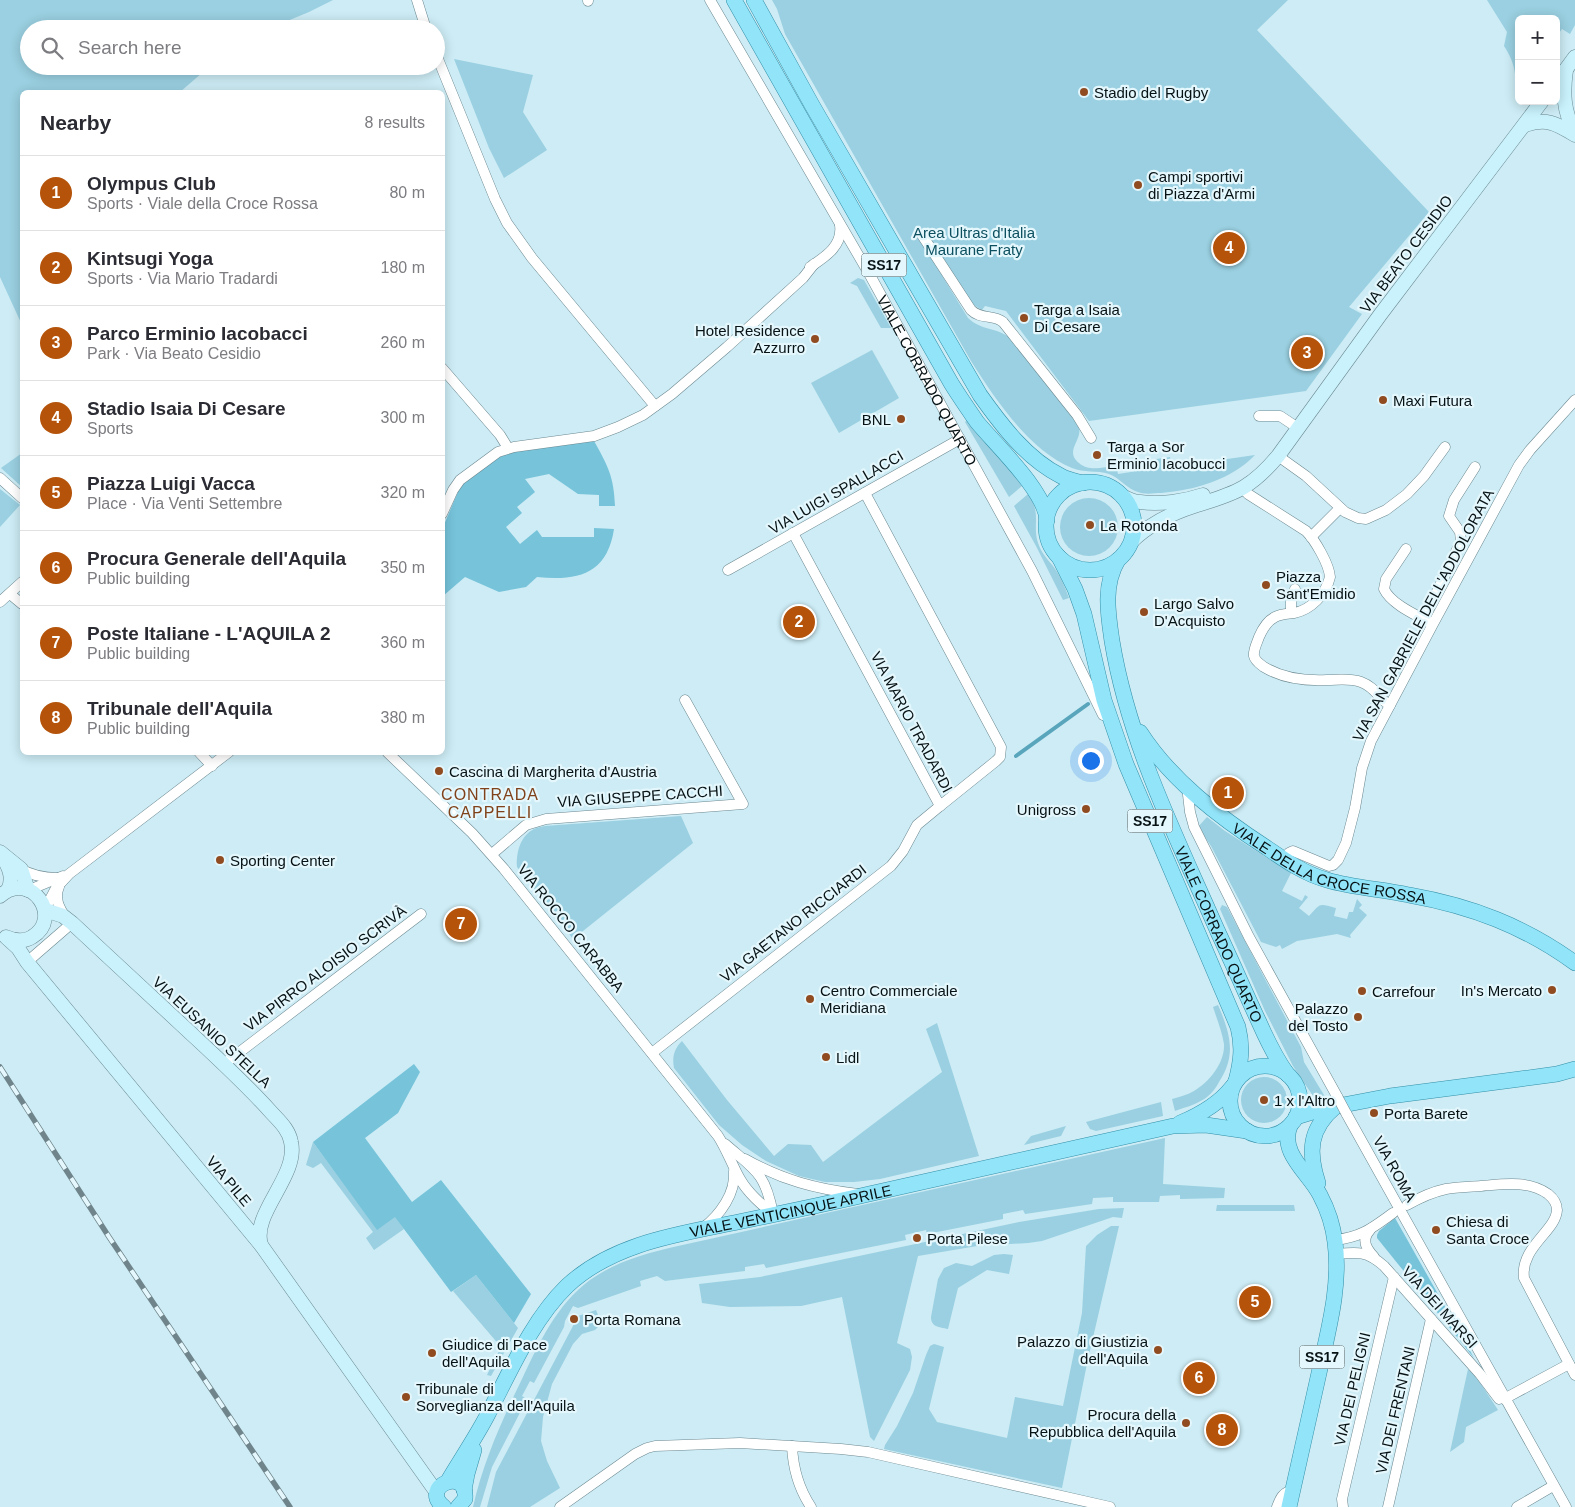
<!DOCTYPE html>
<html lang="en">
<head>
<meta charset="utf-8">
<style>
	:root { --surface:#fff; --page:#f2f2f3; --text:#2b2b33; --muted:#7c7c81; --line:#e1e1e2; --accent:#b45309 }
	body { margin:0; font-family:Helvetica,sans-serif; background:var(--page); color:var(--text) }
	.controls { position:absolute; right:15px; top:15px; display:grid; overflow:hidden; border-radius:8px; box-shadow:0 2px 12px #0003 }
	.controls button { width:45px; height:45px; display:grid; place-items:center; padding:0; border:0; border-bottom:1px solid var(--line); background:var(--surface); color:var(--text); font:25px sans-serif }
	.you { position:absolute; left:1090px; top:760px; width:18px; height:18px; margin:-12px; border:4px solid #fff; border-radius:50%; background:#1a73e8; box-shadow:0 0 0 8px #1a73e833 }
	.badge { display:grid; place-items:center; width:32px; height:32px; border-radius:50%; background:var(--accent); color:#fff; font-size:16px; font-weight:700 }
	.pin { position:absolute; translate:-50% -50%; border:2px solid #fff; box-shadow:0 1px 5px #0006 }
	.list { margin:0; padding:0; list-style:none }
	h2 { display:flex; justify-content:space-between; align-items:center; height:65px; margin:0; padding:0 20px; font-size:21px }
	h2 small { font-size:16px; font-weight:400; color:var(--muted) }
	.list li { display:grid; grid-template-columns:32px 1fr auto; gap:15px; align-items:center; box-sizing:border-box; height:75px; padding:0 20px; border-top:1px solid var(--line) }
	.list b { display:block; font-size:19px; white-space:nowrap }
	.list p { margin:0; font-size:16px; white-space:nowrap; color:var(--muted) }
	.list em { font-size:16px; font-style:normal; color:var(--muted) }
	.icon { flex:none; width:28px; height:28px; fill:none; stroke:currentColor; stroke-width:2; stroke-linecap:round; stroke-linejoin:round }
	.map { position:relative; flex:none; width:1575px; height:1507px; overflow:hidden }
	.search { position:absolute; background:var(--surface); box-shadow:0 2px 12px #0003; left:20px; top:20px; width:425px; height:55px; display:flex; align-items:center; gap:12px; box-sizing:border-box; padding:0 18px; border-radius:28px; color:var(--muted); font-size:19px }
	.panel { position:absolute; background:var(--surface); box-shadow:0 2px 12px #0003; left:20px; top:90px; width:425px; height:665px; border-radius:8px }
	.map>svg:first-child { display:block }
</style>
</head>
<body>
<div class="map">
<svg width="1575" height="1507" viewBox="0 0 1575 1507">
	<rect width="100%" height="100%" fill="#cdecf5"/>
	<g fill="#9ad0e1">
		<path d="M0,0H333L309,12L268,29H29V66H210L180,92H22V325L0,277Z"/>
		<path d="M772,0H1288L1257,30L1429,212L1349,307L1362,314L1306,391L1089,421L1006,311L985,306L982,310L972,304L919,238L968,318C982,331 996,327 1010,338C1023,355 1037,371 1051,388C1060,400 1071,412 1078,425C1085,439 1063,450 1079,463C1089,472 1104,467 1116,466L1118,474L1144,470L1143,461L1170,457L1172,467L1255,455C1231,480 1195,490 1161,493C1154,493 1146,495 1138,492C1127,489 1120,478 1109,474C1097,470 1084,473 1072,468C1029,450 995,399 971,361L785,34L777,9Z"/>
		<path d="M1487,0H1575V25L1570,34L1562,29L1556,37V19H1519V89L1517,92C1515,71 1515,63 1504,46L1507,32Z"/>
		<path d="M454,59L533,75L523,112L547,150L504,178L489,148Z"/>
		<path d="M858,278L864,280L891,328H881L857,286L850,283Z"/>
		<path d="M872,350L899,398L839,433L811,383Z"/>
		<path d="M967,420L1008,467L1022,486L1009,497L965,422Z"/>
		<path d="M22,453V487L1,468Z"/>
		<path d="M0,489L20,505L0,527Z"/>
		<path d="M1028,494C1042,513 1032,525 1038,543C1041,552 1047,559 1053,566C1060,575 1065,587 1069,598L1063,600L1036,546L1014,506Z"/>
		<circle cx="1089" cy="527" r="29"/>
		<path d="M681,816L693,843L573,939L517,867C516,853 520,836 534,829C537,827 542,827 545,826Z"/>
		<path d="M1207,817L1225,831L1291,873L1282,891L1302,901L1305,895L1308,897L1299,908L1309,916C1321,903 1318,903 1336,908L1334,916L1347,919L1349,912H1353L1357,899L1362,905L1359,908L1367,915L1350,935L1351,938L1337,934L1297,941L1282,949L1280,945L1276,947L1261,942L1211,846L1198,827Z"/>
		<path d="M1222,905L1227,907L1301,1047L1304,1062L1327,1100H1319L1313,1096L1293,1066L1265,1011L1220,909Z"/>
		<path d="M1218,1005C1230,1033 1237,1055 1219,1082C1216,1088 1212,1093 1207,1097C1198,1104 1186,1107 1175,1111L1172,1099C1179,1097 1187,1095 1194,1091C1209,1082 1225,1063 1224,1044C1222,1032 1217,1019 1213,1007Z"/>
		<path d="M937,1023L979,1156L880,1179L854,1182H825L799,1176L766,1161L742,1145L719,1125L674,1068C672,1057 674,1049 682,1041L727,1100L774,1156L788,1144L811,1145L823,1162L942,1072L926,1029Z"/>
		<circle cx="1264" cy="1100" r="23"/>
		<path d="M1161,1102L1163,1116L1096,1131L1090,1129L1086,1122Z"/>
		<path d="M1066,1126L1061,1136L1024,1145L1031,1136Z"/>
		<path d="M1165,1138L1163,1184L1225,1188L1224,1198L1180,1199V1195L1160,1196L1159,1202H1113V1197L1093,1198L1092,1204L1025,1214L1023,1210L1003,1214V1219L927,1234L926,1230L905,1235L906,1240L766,1268L764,1264L745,1267V1271L665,1281L657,1276L640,1281L641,1286L578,1308L573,1306L565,1321L564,1327L534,1383L530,1381L522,1396L527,1399L492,1467L480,1507H473C483,1462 502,1420 522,1379C539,1343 557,1304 590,1280C617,1261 647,1253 678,1246Z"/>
		<path d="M313,1142L377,1229L395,1216L404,1229L374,1250L366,1238L373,1232L321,1163L313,1168L306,1165Z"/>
		<path d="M1217,1205H1294L1295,1211H1216Z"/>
		<path d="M1124,1208L1122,1218L1113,1217L1042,1241L1028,1243L977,1246L918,1256L897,1343L910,1349L912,1357L910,1370L874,1441L870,1437L842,1297L801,1306L730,1307L702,1303L699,1284L760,1277L1019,1222L1099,1209Z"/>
		<path d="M1111,1226H1119L1088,1359L1062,1488L884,1449L885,1445L897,1426L913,1393L926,1355L930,1346L934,1344L944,1347L929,1409L937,1422L1007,1438L1015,1397L1063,1406L1082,1313L1086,1246L1097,1235Z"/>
		<path d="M1004,1254L1013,1255L1009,1274L987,1270L958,1288L948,1329C939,1327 931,1327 931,1317L938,1279L944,1268L956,1263L972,1266L994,1255Z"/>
		<path d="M476,1275L518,1328L491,1376L487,1375L501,1347L453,1291Z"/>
		<path d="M596,1310L600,1320L599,1326L595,1330L582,1334L573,1344L552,1384L543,1417L541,1441L547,1461L560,1488L530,1507H487L496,1472L574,1324L578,1316Z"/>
		<path d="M1468,1369L1479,1381L1498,1410L1466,1427L1464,1442L1450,1452Z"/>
	</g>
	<g fill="#76c3da">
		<path d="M594,441C608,466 614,477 615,506H599V495L578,494L549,474L525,479L535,492L517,507L522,513L506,527L520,544L537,530L542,537H594V528L614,529C607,575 577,581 537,577L526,587L499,592L465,577L443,596V527L458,492L466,480L502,455L512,451Z"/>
		<path d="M414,1064L420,1072L398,1113L365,1138L412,1202L441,1180L531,1294L514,1323L476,1275L451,1292L395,1217L377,1230L313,1142Z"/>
		<path d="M1395,1218L1469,1349L1474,1358L1377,1238V1235L1379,1231Z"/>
	</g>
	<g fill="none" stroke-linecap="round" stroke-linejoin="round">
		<path stroke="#58a5bc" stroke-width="4" d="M1016,756L1088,704"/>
		<g stroke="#6c8890" stroke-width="11">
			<g id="street">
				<path d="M417,0L426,29"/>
				<path d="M588,0V1"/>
				<path id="s1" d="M710,0L871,277L1032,571L1103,715"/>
				<path d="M436,54L495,199L507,223L532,258L655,406"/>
				<path d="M922,235L971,310C981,320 993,314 1003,322L1077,415L1091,438"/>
				<path d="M810,267C825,257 843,246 840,225"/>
				<path d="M442,368L500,435L508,448"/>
				<path d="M1259,416H1280L1298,428"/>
				<path d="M1278,456L1306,476L1345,512L1358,518L1366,519L1386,510L1407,494L1424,476L1445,447"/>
				<path d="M0,478L22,498"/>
				<path d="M1243,488L1248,494L1306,531C1315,540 1329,564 1330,577C1326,594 1311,610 1294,613C1287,614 1281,614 1275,617C1267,621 1262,630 1259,637C1257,643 1253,650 1254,656C1255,661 1260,664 1264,667C1282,678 1306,681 1327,680C1338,680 1350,678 1361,682C1377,688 1378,699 1390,705"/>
				<path d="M442,514L453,490L460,480L498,452L514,447L594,436L618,427L643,415L672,394L727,347L803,278L814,264"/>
				<path d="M793,533L940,806L996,761L1000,757L1001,747L865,493"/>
				<path d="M1311,537L1340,508"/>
				<path d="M1406,549L1386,579L1384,589C1391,604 1416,615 1429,622"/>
				<path d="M728,570L960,439"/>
				<path d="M10,594L22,604"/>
				<path d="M0,602L22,582"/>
				<path d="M1291,613V602L1295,589"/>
				<path d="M1424,619L1461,541L1460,532L1449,516L1454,500L1475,467"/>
				<path d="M199,752L212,766"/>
				<path d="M387,752L472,833L504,869L718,1136C727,1150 732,1165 740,1179C748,1193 761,1204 773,1214"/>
				<path d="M1187,786L1190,812L1194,827L1249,937L1338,1098"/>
				<path d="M492,854L526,825L546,819L743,804L685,700"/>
				<path d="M1284,859L1289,853L1293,851L1329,866L1333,865L1338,860L1346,843L1355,808L1362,768L1371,741L1433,624L1519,465L1530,450L1575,400"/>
				<path d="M19,868C32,876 44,878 58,878"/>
				<path d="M59,887C54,898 59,908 66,918"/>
				<path d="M29,890L63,876"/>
				<path d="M45,909L56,888L69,874L229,752"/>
				<path d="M27,962L72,923"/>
				<path d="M652,1053L891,866L903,851L917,825L940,806"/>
				<path d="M224,1064L421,914"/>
				<path d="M1346,1113L1566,1507"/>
				<path d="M725,1144C755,1170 765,1172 773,1214"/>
				<path d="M745,1159C782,1180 816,1189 858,1194"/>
				<path d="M1407,1205C1419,1198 1432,1192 1446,1189C1457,1187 1469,1187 1481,1186C1504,1184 1528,1180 1548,1194C1553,1198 1557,1204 1557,1210C1556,1231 1520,1247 1524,1278L1575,1375"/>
				<path d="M703,1228C720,1215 736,1193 734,1171"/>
				<path d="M1370,1230C1361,1240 1366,1248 1374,1257"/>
				<path d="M1335,1240C1362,1237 1372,1228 1393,1213"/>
				<path d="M1337,1254C1358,1252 1367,1251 1384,1266L1480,1374L1499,1399"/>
				<path d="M1504,1399L1569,1364"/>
				<path d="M792,1446C793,1468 799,1489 811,1507"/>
				<path d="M560,1507L635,1454L647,1448L655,1446L740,1443L841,1449L868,1452L1110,1507"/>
				<path d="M1277,1507C1280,1499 1283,1491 1293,1491"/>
				<path d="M1343,1507L1342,1499L1394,1277"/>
				<path d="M1388,1507L1431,1319"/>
				<path d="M1517,1507L1553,1486"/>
			</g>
		</g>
		<g stroke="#6c8890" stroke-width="15">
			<g id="secondary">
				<path d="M1566,70C1563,92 1563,112 1575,131"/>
				<path d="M1561,76L1575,57"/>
				<path d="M1525,125C1546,118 1556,123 1575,135"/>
				<path d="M1122,496C1128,499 1134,502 1140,502C1160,505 1185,501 1203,495"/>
				<path d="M1131,542C1149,524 1169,514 1194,506C1210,501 1229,496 1244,487C1257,479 1268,468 1278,456L1380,315L1542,101"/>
				<path d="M0,852L21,869L28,890"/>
				<path d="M2,856C9,867 14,878 8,890"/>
				<path d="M0,896C31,869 64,918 32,937C24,942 15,941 6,937"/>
				<path d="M45,910L63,916L72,923C109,957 146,992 183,1026C213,1054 243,1081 270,1111C278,1120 289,1129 291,1142C299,1176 251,1213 261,1245"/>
				<path d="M7,938L18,948L27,962L261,1245L437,1493"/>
			</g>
		</g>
		<g stroke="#338fa7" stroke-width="16">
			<g id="primary">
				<path d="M734,0L951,383C959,396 968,409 977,422C996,445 1045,491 1047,520"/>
				<path d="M754,0L812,105L980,395C1002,426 1027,459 1061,476C1068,480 1076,481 1083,483"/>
				<circle cx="1090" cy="526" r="44"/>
				<path d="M1059,557L1075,589L1084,614L1104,700L1126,764L1238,1027C1243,1047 1241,1062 1236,1081"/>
				<path id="s2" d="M1118,560C1103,585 1108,614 1112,641C1129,744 1177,838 1218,932C1232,962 1245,992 1259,1022C1267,1040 1276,1059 1288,1075"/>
				<path id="s3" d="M1140,732C1171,780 1219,817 1267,848C1286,861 1305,874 1327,880C1354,888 1382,889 1409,895C1471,906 1524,926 1575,963"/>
				<circle cx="1265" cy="1101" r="35"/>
				<path d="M1296,1117L1322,1109L1390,1096L1520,1079L1557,1074L1575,1069"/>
				<path d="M1180,1123C1199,1115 1219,1104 1232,1087"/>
				<path d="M1318,1183C1308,1152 1309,1129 1335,1107"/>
				<path id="s4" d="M448,1481C461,1459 476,1437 488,1414C510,1372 532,1320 567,1286C613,1243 679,1234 738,1222C782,1213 826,1204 869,1194C971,1172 1072,1149 1173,1126L1206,1125L1247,1131"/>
				<path d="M464,1490L467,1474L474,1450"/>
				<path d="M444,1507C418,1487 468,1465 465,1499L458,1507"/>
				<path d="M1289,1507C1299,1462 1309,1418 1319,1373C1328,1331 1341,1286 1335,1242C1333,1225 1328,1210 1320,1195C1309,1173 1279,1153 1290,1126"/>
			</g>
		</g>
		<use href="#street" stroke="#fff" stroke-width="10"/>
		<use href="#secondary" stroke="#c9f2fc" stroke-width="14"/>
		<use href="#primary" stroke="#92e4f9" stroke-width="15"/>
		<g stroke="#70858b" stroke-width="5.5">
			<path id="rail" d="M0,1067L109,1237L290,1507"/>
		</g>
		<use href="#rail" stroke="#e4f7fc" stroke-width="4" stroke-dasharray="11" stroke-linecap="butt"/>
		<g stroke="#6c8890" stroke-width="11" stroke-linecap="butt">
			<path id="street-bridge" d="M1338,1098L1346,1113"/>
		</g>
		<use href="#street-bridge" stroke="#fff" stroke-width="10"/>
	</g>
	<g fill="#904c20" stroke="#e4f7fc" stroke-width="2">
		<circle cx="1084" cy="92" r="5"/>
		<circle cx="1138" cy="185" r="5"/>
		<circle cx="1024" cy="318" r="5"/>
		<circle cx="815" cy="339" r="5"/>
		<circle cx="1383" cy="400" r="5"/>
		<circle cx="901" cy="419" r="5"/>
		<circle cx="1097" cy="455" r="5"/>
		<circle cx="1090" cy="525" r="5"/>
		<circle cx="1266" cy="585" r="5"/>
		<circle cx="1144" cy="612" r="5"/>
		<circle cx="439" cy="771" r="5"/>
		<circle cx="1086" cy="809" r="5"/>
		<circle cx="220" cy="860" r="5"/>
		<circle cx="1552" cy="990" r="5"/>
		<circle cx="1362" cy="991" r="5"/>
		<circle cx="810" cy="999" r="5"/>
		<circle cx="1358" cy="1017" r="5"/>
		<circle cx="826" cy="1057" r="5"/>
		<circle cx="1264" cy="1100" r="5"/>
		<circle cx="1374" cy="1113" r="5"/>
		<circle cx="1436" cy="1230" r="5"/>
		<circle cx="917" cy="1238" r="5"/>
		<circle cx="574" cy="1319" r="5"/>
		<circle cx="1158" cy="1350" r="5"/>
		<circle cx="432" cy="1353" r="5"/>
		<circle cx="406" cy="1397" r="5"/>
		<circle cx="1186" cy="1423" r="5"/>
	</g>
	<g text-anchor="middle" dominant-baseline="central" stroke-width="4.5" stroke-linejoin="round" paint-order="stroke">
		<g fill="#e4f7fc" stroke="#49575a" stroke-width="1">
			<rect x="861.5" y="253.5" width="45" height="23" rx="4"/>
			<rect x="1127.5" y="809.5" width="45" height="23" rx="4"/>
			<rect x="1299.5" y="1345.5" width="45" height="23" rx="4"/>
		</g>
		<g font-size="14" font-weight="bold" fill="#071215">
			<text x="884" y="265">SS17</text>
			<text x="1150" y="821">SS17</text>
			<text x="1322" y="1357">SS17</text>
		</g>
		<g font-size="15" fill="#071215" stroke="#e4f7fc" text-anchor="start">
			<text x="1094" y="92">Stadio del Rugby</text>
			<text x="1148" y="176">Campi sportivi<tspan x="1148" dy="17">di Piazza d'Armi</tspan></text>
			<text x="1034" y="309">Targa a Isaia<tspan x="1034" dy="17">Di Cesare</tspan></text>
			<text x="805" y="330" text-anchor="end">Hotel Residence<tspan x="805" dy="17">Azzurro</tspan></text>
			<text x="1393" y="400">Maxi Futura</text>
			<text x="891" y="419" text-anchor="end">BNL</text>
			<text x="1107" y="446">Targa a Sor<tspan x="1107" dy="17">Erminio Iacobucci</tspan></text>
			<text x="1100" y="525">La Rotonda</text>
			<text x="1276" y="576">Piazza<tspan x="1276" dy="17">Sant'Emidio</tspan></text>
			<text x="1154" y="603">Largo Salvo<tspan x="1154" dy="17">D'Acquisto</tspan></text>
			<text x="449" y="771">Cascina di Margherita d'Austria</text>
			<text x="1076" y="809" text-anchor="end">Unigross</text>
			<text x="230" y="860">Sporting Center</text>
			<text x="820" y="990">Centro Commerciale<tspan x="820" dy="17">Meridiana</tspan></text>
			<text x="1542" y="990" text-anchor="end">In's Mercato</text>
			<text x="1372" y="991">Carrefour</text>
			<text x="1348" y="1008" text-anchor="end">Palazzo<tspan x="1348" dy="17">del Tosto</tspan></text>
			<text x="836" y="1057">Lidl</text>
			<text x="1274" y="1100">1 x l'Altro</text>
			<text x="1384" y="1113">Porta Barete</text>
			<text x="1446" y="1221">Chiesa di<tspan x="1446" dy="17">Santa Croce</tspan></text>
			<text x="927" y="1238">Porta Pilese</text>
			<text x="584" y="1319">Porta Romana</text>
			<text x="1148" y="1341" text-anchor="end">Palazzo di Giustizia<tspan x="1148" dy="17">dell'Aquila</tspan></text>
			<text x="442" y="1344">Giudice di Pace<tspan x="442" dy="17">dell'Aquila</tspan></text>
			<text x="416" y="1388">Tribunale di<tspan x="416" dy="17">Sorveglianza dell'Aquila</tspan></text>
			<text x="1176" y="1414" text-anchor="end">Procura della<tspan x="1176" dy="17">Repubblica dell'Aquila</tspan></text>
		</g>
		<g font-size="15" fill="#0c5060" stroke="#e4f7fc">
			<text x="974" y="232">Area Ultras d'Italia<tspan x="974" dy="17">Maurane Fraty</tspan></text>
		</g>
		<g font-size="15" fill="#071215" stroke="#e4f7fc">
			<text transform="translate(1406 254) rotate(-53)">VIA BEATO CESIDIO</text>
			<text stroke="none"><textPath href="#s1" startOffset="438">VIALE CORRADO QUARTO</textPath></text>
			<text transform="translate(836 492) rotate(-30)">VIA LUIGI SPALLACCI</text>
			<text transform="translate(1423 615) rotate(-62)">VIA SAN GABRIELE DELL'ADDOLORATA</text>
			<text transform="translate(912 722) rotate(62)">VIA MARIO TRADARDI</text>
			<text transform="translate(640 796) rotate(-4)">VIA GIUSEPPE CACCHI</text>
			<text stroke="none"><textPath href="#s3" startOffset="238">VIALE DELLA CROCE ROSSA</textPath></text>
			<text transform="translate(793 923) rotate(-38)">VIA GAETANO RICCIARDI</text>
			<text transform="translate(571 928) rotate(51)">VIA ROCCO CARABBA</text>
			<text stroke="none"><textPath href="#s2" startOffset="396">VIALE CORRADO QUARTO</textPath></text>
			<text transform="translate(325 968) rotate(-37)">VIA PIRRO ALOISIO SCRIVÀ</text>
			<text transform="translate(212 1032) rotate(43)">VIA EUSANIO STELLA</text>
			<text transform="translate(1395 1169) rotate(61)">VIA ROMA</text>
			<text transform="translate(229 1181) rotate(50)">VIA PILE</text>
			<text stroke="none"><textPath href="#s4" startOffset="468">VIALE VENTICINQUE APRILE</textPath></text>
			<text transform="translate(1440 1307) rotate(48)">VIA DEI MARSI</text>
			<text transform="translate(1352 1389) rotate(-77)">VIA DEI PELIGNI</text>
			<text transform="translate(1395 1410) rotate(-77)">VIA DEI FRENTANI</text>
		</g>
		<g font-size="16" letter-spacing="1" fill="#80421a" stroke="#e4f7fc">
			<text x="490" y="794">CONTRADA<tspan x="490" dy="18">CAPPELLI</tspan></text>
		</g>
	</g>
</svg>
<div class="controls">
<button>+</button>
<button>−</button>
</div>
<div class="you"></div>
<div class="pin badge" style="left:1228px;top:793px">1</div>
<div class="pin badge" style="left:799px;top:622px">2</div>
<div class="pin badge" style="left:1307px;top:353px">3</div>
<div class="pin badge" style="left:1229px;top:248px">4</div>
<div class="pin badge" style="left:1255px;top:1302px">5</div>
<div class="pin badge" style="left:1199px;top:1378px">6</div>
<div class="pin badge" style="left:461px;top:924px">7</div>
<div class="pin badge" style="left:1222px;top:1430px">8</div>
<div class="search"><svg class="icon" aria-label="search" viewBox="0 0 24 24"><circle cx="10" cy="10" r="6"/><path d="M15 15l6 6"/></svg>Search here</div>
<section class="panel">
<h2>Nearby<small>8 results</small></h2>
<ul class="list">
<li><span class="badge">1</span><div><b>Olympus Club</b><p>Sports · Viale della Croce Rossa</p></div><em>80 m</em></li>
<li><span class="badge">2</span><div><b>Kintsugi Yoga</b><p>Sports · Via Mario Tradardi</p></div><em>180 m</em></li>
<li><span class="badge">3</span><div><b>Parco Erminio Iacobacci</b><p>Park · Via Beato Cesidio</p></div><em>260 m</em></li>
<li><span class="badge">4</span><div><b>Stadio Isaia Di Cesare</b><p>Sports</p></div><em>300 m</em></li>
<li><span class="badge">5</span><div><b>Piazza Luigi Vacca</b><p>Place · Via Venti Settembre</p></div><em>320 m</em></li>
<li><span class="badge">6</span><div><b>Procura Generale dell'Aquila</b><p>Public building</p></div><em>350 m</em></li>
<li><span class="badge">7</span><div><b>Poste Italiane - L'AQUILA 2</b><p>Public building</p></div><em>360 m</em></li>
<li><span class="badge">8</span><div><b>Tribunale dell'Aquila</b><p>Public building</p></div><em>380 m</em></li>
</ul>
</section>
</div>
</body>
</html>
